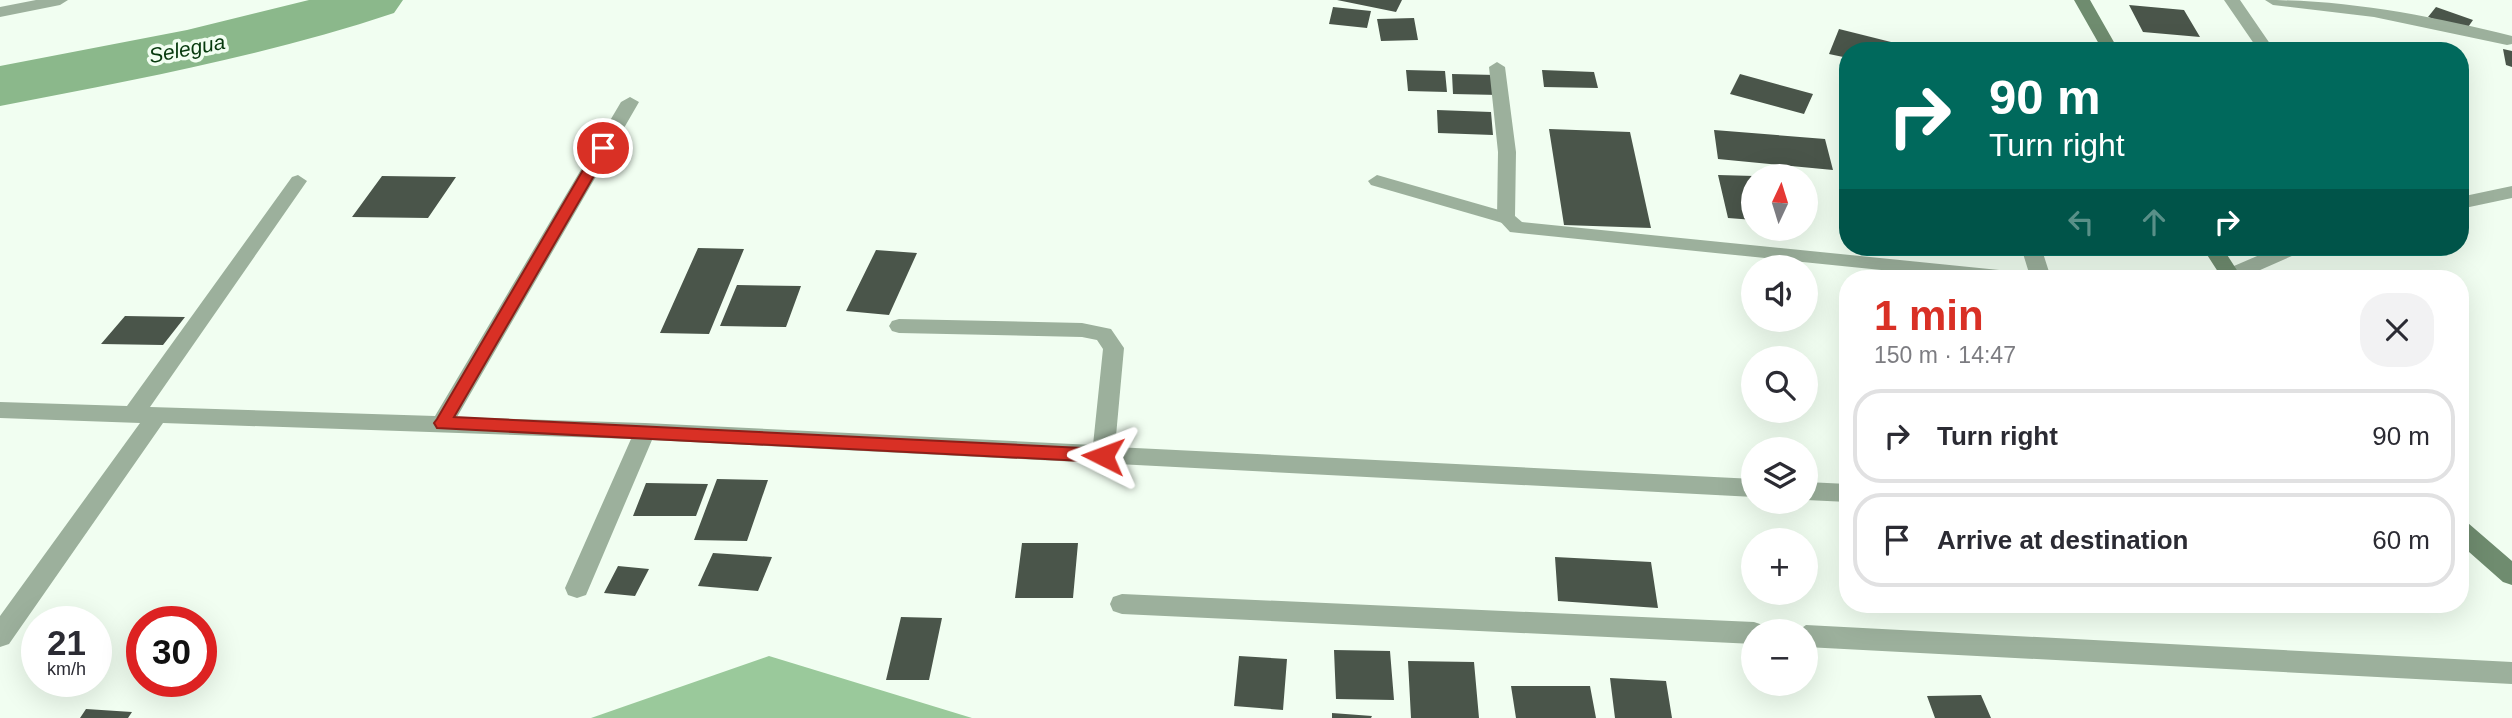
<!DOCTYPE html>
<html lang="en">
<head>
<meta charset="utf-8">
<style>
	:root { --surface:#fff; --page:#f2f2f3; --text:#2b2b33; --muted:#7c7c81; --line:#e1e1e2; --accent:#d93025 }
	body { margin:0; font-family:Arial,sans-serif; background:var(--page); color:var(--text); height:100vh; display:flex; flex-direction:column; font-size:26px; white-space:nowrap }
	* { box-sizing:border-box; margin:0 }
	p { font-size:23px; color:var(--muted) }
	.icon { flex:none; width:38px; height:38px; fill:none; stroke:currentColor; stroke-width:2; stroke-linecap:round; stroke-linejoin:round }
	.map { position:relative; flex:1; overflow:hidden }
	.panel { position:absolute; left:1839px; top:270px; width:630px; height:343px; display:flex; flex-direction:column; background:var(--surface); border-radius:28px; box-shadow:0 7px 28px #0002 }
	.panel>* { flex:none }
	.top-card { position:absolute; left:1839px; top:42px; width:630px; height:214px; border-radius:28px; box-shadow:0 7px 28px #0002; background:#00695c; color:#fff; overflow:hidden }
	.needle { width:46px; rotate:4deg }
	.controls { position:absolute; left:1741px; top:164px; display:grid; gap:14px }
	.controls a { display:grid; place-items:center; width:77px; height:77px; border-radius:50%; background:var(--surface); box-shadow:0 7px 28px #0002; font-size:35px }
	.speed { position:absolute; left:21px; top:606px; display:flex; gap:14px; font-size:35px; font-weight:700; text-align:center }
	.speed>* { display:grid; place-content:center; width:91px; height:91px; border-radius:50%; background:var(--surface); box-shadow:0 7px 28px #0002; line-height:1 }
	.speed small { font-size:18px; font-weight:400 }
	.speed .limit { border:10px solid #d22; background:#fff; color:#111 }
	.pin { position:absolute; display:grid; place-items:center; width:60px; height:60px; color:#fff; margin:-30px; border:4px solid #fff; border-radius:50%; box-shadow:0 2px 7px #0007 }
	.me { position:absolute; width:77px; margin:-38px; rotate:273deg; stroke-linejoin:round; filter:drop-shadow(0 0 5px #0008) }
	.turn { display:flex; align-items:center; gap:24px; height:147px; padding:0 35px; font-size:32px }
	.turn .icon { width:91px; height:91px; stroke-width:2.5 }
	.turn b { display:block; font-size:49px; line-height:60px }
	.lanes { display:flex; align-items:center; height:66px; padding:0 35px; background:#0003; justify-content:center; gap:35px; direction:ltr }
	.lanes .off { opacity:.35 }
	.round { display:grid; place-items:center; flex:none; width:74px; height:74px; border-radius:28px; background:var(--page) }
	.summary { display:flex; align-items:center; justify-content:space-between; height:119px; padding:0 35px }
	h1 { font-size:42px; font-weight:700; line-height:52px; color:var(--accent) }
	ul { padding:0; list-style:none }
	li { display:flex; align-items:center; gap:21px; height:94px; margin:0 14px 10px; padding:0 21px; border:4px solid var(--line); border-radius:28px }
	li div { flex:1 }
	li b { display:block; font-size:26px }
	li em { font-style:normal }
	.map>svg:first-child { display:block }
</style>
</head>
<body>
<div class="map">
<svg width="2512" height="718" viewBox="0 0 2512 718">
	<rect width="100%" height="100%" fill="#f1fef1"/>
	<!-- forest -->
	<path fill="#9ac99b" d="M769 656 972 718H591Z"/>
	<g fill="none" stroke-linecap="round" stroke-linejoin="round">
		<!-- river -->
		<path fill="#8bb88b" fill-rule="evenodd" d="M309 0H403L394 13C265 56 133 80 0 106V66L187 30Z"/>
	</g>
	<!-- building -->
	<path fill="#4a554a" d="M1337 0H1402L1396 12Z
		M2129 5 2184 10 2200 37 2143 32Z
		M1333 7 1371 11 1367 28 1329 24Z
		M2436 7 2473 20 2466 30 2428 17Z
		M1414 18 1418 40 1381 41 1377 19Z
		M1839 29 1919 49 1918 51H1848V58L1829 54Z
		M2503 49 2512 51V67L2506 65Z
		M1406 70 1445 71 1447 92 1408 91Z
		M1542 70 1594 72 1598 88 1544 87Z
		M1452 74 1496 75 1499 95 1453 94Z
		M1740 74 1813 94 1804 114 1730 94Z
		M1437 110 1491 112 1493 135 1438 133Z
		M1549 129 1630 132 1651 228 1564 225Z
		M1714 130 1825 139 1833 170 1718 159Z
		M1718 175 1754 176V220L1728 218Z
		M382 176 456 177 428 218 352 217Z
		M698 248 744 249 709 334 660 333Z
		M876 250 917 253 889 315 846 311Z
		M737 285 801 286 786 327 720 326Z
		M125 316 185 317 163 345 101 344Z
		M717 479 768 480 747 541 694 540Z
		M646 483 708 484 696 516H633Z
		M1022 543H1078L1073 598H1015Z
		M713 553 772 557 758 591 698 586Z
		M1555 557 1651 562 1658 608 1558 601Z
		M618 566 649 569 635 596 604 593Z
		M901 617 942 618 929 680H886Z
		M1334 650 1390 651 1394 700 1336 699Z
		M1239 656 1287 659 1283 710 1234 706Z
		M1408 661 1474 662 1479 718H1411Z
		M1610 678 1666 681 1672 718H1615Z
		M1511 686H1590L1596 718H1516Z
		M1981 695 1991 718H1935L1927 696Z
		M86 709 132 712 128 718H80Z
		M1332 713 1372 716 1371 718H1332Z"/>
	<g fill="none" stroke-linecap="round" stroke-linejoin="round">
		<!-- lane -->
		<path fill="#9cb09c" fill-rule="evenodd" d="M1377 175 1513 214 1515 218 1513 222 1506 224 1371 185 1368 181Z"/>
		<!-- street -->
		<path fill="#9cb09c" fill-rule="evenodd" d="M36 0H68L60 5 0 17V7Z
			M2224 0H2240L2275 51H2259Z
			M2265 0C2349 0 2431 16 2512 36V44L2507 45 2374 17 2273 5Z
			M1497 62 1505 67 1516 152 1515 216 1522 222 2029 273 2021 247H2041L2051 278H1960L1510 232 1497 218 1498 152 1489 67Z
			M630 97 639 102 457 417 645 423 1093 445 1103 349 1097 340 1082 337 899 333 892 331 889 326 892 321 899 319 1082 323 1111 329 1124 348 1115 447 1754 479V497L652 440 589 588 586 595 577 598 568 595 565 588 631 439 163 423 9 644 0 647V616L140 423 0 418V402L127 406 292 177 298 175 307 181 150 407 435 416 621 102Z
			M2512 186V198L2460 209V197Z
			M2278 247H2304L2301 252 2242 278H2184L2187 273 2227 269Z
			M1806 482 1848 484V502L1806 500Z
			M1122 594 1754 622 1763 625 1766 632H1754V644L1122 614 1113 611 1110 604 1113 597Z
			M1806 625 2512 662V684L1806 647V632H1796Z"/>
		<!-- secondary -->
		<path fill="#6f8c6f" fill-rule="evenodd" d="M2074 0H2090L2119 51H2103Z
			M2202 247H2222L2242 278H2222Z
			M2460 521 2468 523 2512 561V585L2503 582 2460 544Z"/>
	</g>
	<!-- route -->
	<path fill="#d93025" stroke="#8d1f18" stroke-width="2" d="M603 144 610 148 454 417 1103 449 1109 451 1112 456 1109 460 1103 462 437 428 434 423 437 419 596 148Z"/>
	<g text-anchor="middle" stroke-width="7" stroke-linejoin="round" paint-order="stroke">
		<!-- far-water labels -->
		<g font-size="21" font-style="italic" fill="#06390d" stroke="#f1fef1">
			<text transform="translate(187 49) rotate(-11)" y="7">Selegua</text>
		</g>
	</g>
</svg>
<div class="controls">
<a><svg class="needle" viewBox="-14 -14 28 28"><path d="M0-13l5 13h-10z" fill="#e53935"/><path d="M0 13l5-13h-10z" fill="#7c7c81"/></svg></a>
<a><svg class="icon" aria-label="sound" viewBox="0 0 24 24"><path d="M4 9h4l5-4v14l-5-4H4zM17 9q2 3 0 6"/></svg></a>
<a><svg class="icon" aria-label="search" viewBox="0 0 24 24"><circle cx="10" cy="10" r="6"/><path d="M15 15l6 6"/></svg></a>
<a><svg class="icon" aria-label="layers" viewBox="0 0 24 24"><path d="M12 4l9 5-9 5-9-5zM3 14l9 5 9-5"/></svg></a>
<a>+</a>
<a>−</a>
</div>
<div class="speed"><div>21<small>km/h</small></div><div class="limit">30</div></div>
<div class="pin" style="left:603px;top:148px;background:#d93025"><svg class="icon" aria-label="arrive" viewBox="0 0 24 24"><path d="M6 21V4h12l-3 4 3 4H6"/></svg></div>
<svg class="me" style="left:1103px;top:456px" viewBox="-20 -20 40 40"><path d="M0-17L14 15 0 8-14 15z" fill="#d93025" stroke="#fff" stroke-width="4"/></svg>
<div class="top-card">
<div class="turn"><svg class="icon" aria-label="right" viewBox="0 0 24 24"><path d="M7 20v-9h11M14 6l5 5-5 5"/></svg><div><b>90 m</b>Turn right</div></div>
<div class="lanes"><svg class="icon off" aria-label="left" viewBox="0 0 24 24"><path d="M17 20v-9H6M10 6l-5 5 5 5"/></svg><svg class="icon off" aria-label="ahead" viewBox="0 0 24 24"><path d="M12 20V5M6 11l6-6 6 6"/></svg><svg class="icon" aria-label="right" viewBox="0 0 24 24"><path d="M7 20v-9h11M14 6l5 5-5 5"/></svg></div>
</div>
<section class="panel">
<div class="summary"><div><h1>1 min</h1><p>150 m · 14:47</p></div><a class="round"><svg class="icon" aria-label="close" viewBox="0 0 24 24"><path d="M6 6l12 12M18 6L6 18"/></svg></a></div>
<ul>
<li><svg class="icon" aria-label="right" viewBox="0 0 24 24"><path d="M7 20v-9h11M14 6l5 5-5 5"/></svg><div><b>Turn right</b></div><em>90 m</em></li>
<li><svg class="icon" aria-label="arrive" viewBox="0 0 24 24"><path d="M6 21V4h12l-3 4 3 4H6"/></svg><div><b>Arrive at destination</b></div><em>60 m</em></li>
</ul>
</section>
</div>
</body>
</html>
